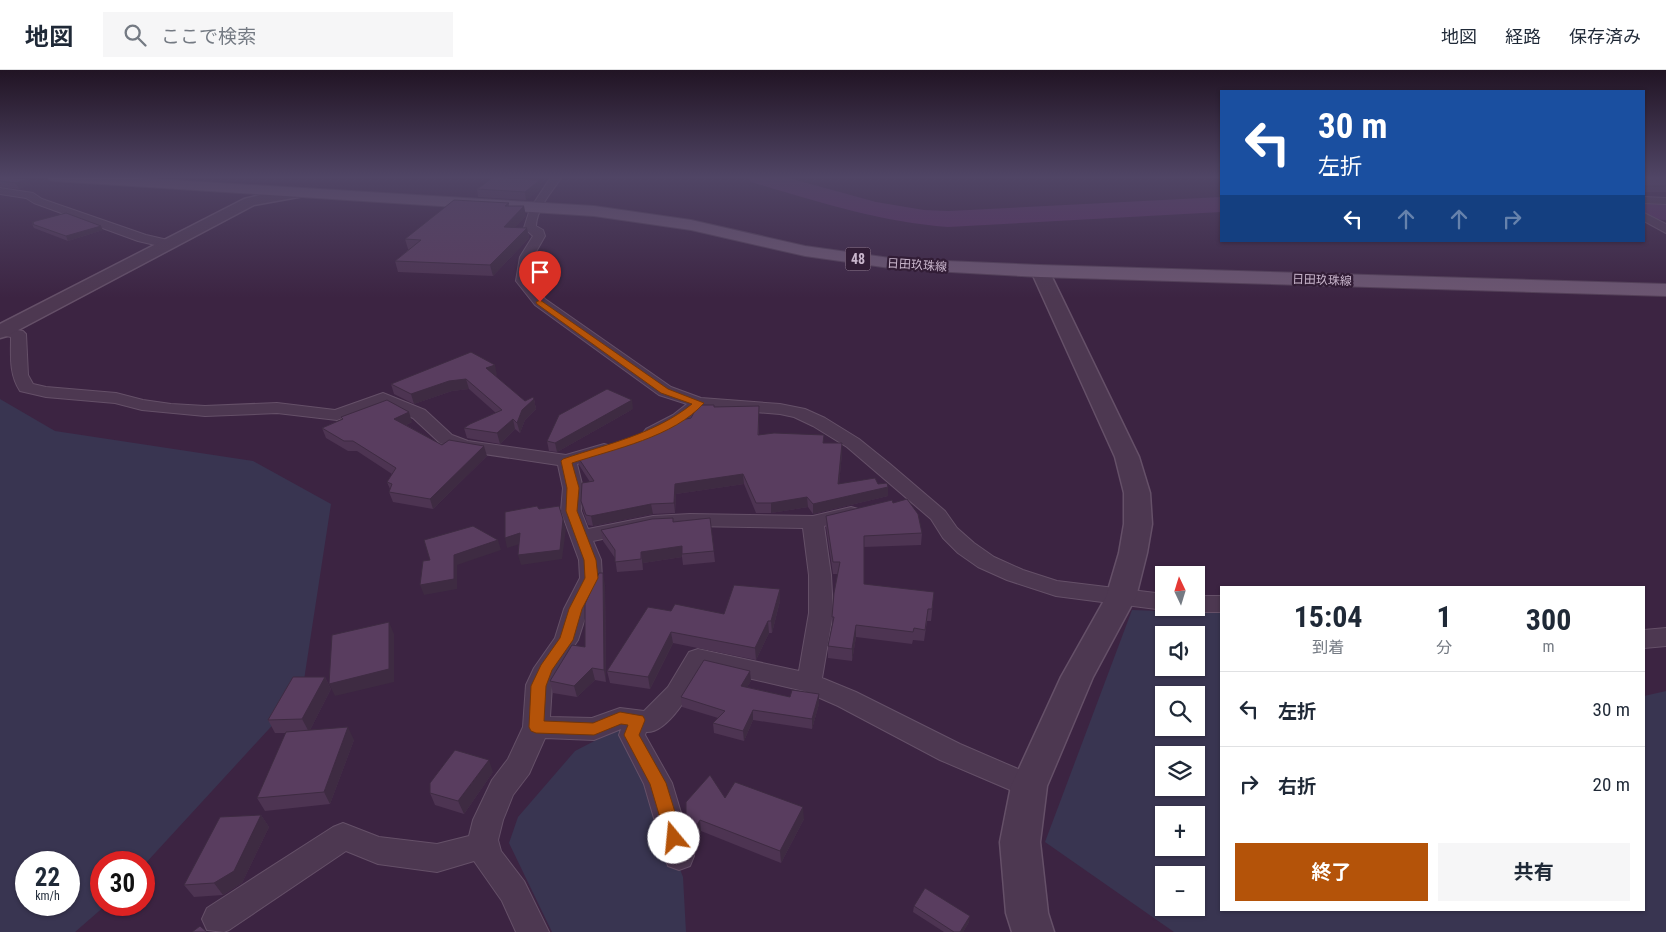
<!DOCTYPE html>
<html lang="ja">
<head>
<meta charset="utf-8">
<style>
	:root { --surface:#fff; --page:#f6f6f7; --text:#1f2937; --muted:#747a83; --line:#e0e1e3; --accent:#b45309 }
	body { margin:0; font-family:"Roboto Condensed","Noto Sans JP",sans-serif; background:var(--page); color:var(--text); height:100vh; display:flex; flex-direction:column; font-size:19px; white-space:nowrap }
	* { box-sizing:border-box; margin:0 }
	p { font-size:16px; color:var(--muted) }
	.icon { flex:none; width:28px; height:28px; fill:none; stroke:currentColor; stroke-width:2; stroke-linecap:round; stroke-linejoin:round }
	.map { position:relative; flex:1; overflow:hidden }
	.details { position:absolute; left:1220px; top:516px; width:425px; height:325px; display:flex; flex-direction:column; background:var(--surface); border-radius:0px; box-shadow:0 1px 4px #0004 }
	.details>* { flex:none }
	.guide { position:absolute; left:1220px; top:20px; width:425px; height:152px; border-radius:0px; box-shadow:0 1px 4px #0004; background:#1a4fa0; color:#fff; overflow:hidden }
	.needle { width:32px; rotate:356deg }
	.buttons { position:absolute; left:1155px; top:496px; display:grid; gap:10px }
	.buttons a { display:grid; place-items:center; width:50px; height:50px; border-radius:0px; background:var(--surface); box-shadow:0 1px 4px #0004; font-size:25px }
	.speed { position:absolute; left:15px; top:781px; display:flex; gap:10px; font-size:25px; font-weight:700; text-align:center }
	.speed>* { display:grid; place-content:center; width:65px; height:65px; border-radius:50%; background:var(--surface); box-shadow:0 1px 4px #0004; line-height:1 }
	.speed small { font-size:12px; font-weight:400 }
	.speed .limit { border:8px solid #d22; background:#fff; color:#111 }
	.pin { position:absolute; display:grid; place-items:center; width:42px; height:42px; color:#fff; margin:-51px -21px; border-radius:50% 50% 50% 0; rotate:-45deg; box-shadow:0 0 5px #0007 }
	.pin .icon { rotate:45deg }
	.me { position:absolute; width:55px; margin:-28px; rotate:343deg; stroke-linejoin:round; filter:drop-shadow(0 0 4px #0008) }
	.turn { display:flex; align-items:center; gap:18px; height:105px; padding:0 15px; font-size:22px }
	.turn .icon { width:65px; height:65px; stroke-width:2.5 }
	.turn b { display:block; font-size:35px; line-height:42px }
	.lanes { display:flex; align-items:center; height:48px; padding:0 15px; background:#0003; justify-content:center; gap:25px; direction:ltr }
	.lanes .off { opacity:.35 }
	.eta { display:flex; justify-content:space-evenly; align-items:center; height:85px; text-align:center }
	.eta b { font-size:30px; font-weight:700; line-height:35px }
	.action { display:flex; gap:10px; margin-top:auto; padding:10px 15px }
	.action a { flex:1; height:58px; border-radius:0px; background:var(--accent); color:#fff; font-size:20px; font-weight:700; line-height:58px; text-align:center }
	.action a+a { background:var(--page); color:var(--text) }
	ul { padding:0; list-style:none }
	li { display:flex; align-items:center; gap:15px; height:75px; padding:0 15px; border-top:1px solid var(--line) }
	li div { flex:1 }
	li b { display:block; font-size:19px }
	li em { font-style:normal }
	header { display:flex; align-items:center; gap:30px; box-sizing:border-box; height:70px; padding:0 25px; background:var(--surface); border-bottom:1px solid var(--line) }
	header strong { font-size:24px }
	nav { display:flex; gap:28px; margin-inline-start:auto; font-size:18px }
	.search { width:350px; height:45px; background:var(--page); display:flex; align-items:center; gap:12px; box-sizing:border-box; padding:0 18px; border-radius:0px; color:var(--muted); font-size:19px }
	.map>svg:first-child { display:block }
</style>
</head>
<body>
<header>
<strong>地図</strong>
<div class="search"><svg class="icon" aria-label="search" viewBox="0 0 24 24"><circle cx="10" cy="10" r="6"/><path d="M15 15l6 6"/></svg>ここで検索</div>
<nav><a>地図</a><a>経路</a><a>保存済み</a></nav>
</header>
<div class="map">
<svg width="1666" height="862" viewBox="0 0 1666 862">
	<rect width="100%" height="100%" fill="#3c2442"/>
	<!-- green -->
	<path fill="#393551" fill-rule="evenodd" d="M0 329 55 361 253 391 331 434 302 623 144 795V792H101V835H106L75 862H0ZM26 792H69V835H26Z
		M1132 540 1221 543V840H1644V626L1666 621V862H1174L1045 772ZM1164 565H1196V598H1164ZM1164 625H1196V658H1164ZM1164 685H1196V718H1164ZM1164 745H1196V778H1164ZM1164 805H1196V838H1164Z
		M620 660 648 718 683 807 686 862H552L509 773 518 747 575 681 604 666Z"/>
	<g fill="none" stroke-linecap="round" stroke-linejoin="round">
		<!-- river -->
		<path fill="#583060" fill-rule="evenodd" d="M747 107H785L876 132 924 140 948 141 1221 127V142L948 157C880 152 816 131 751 112Z
			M1644 133 1666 134V150L1644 149Z"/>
		<defs>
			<path id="minor" d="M551 107H562C552 121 537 138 536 156L543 160 545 166 533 187 530 211 545 229 671 317 701 328 780 334 805 339 825 348 859 369 890 394 945 441 957 458 974 473 994 487 1023 500 1057 511 1164 524V538H1172L1164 540 1056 526 1007 510 978 497 958 483 943 468 931 449 847 377 813 356 794 347 780 344 703 338C689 349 663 371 646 367L643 363 646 359 673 345 687 334 659 325 535 235 516 211 520 187 533 166 524 158 530 139Z
				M0 118 33 123 42 129 146 165 172 171 174 174 168 178 138 171 34 133 26 128 0 124Z
				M1644 127 1666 128V134L1644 133Z
				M1644 143 1666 154V163L1644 151Z
				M0 257 23 261 26 264 28 305 33 314 46 317 116 323 143 330 171 334 205 336 277 333 335 340 383 323 425 340 452 365 468 371 566 385 604 374 611 376 613 380 611 384 577 394 583 418 581 441 588 459 653 446 690 444 813 446 851 437 858 439 861 443 858 447 824 456 831 505 833 543 822 608 856 622 960 674 1039 708 1043 716 1039 724 1029 728 940 690 838 636 804 621 704 598C694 616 669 664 646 662L645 665 672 713 694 786 690 796 679 800 668 796 644 714 619 665 621 659 594 670 545 668 529 704 513 725 503 750 498 770 501 781 524 811 549 862H516L502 831 474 791 437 802 378 794 346 781 229 860 224 862 207 860 202 849 207 838 333 757 343 753 379 767 437 774 469 766 473 750 492 710 508 689 523 657 526 615 534 598 555 568 564 539 580 508 579 490 561 441 563 418 558 395 457 380 440 373 413 348 382 334 337 350 277 343 205 346 142 340 115 333 46 327 20 321C9 304 11 286 11 267L0 265ZM690 456 803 458 809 505V543L799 601 698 579 689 582 668 617 644 641 620 638 592 648 550 647 552 615 557 601 578 570 588 539 602 508 601 490 593 471 653 458Z
				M1196 526H1221V542H1196L1188 540 1187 538H1196Z
				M1666 558V576L1644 578V560Z"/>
			<path id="tertiary" d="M299 119 304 120 306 123 304 126 254 135 7 266 0 268V254L244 129 268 123Z
				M1040 196 1046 197 1049 201 1139 387 1150 423 1152 454 1147 483 1136 527 1093 607 1047 716 1040 772 1048 843 1054 862H1012L1006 843 1000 772 1011 716 1061 607 1106 527 1119 483 1124 454V423L1115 387 1031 201 1034 197Z"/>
			<path id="primary" d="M47 107H123L594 136 691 150 805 176 897 189 1040 195 1666 214V226L1040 207 897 199 805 186 691 160 594 146 54 111 49 110Z"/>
		</defs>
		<!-- minor casing -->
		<use href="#minor" stroke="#655068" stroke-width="2"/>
		<!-- tertiary casing -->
		<use href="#tertiary" stroke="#655068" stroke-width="3"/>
		<!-- primary casing -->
		<use href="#primary" stroke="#533f57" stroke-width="2"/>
		<!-- minor -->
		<use href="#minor" fill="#4d3851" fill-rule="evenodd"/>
		<!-- tertiary -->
		<use href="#tertiary" fill="#4d3851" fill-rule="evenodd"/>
		<!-- primary -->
		<use href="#primary" fill="#6c5671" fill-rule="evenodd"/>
	</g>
	<!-- wall -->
	<path fill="#4d3452" d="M0 107 28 109 30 115 19 119 0 117Z
		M1644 107H1666V122H1644Z
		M540 110 542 118 526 130 478 127 477 119Z
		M509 133V136L526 146 515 157 527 158 529 168 493 206 398 202 395 191 409 179H408L405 169Z
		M32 152 103 160 68 171 34 158 32 154 33 153Z
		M497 305 495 306 525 331 534 329 536 339 525 350 520 363 515 359 500 374 467 368 464 358 496 343 469 319 452 321 414 334 394 324 391 314Z
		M714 335V337L759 336V365L824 373 842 383 839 414H878L888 417V426L813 444 808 437 771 443H756L744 414 676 424 675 443 653 444 593 456 588 455 583 441 581 431 590 412 579 395 577 386 691 348Z
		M633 339 557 382 549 381 547 371Z
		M341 347 412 352 406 355 442 375 487 386 433 439 393 432 389 422 390 419 387 412 392 404 357 381H348L326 368 322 358 342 349Z
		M893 433 922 463 921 475 864 477V514L933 533 931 551H927L924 571 913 570 912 574 856 567 852 591 828 588V576L832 556V547L838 504H833L826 457V446Z
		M673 448V451L710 448 715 492 683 495 682 487 643 493V500L617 502 615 488 603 471 601 460Z
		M605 515 606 612 595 610 577 627 553 623 550 611 585 577Z
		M780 531 772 563H769L756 590 673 573 650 619 610 613 607 601 671 541 724 544Z
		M750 601 751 611 747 617 790 627 819 624V634L812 659 753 650 744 671 714 663 713 653 718 648 682 637 681 627Z
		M325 607 331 619 310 660 354 670 330 734 265 741 257 728 286 663H275L268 650Z
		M493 702 464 744 435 735 430 723Z
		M725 728 804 749 781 793 701 761 693 777 688 760 686 749Z
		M261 745 269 757 242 813 223 825 194 827 184 815Z
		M914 836 969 852 963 862H944L913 842Z"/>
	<!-- shaded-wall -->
	<path fill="#3e2b42" d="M28 109 30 115 19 119 16 113Z
		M540 110 542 118 526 130 525 122Z
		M524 136 526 146 506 167 504 157Z
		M101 156 103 160 68 171 66 166Z
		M527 158 529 168 493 206 490 195Z
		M495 295 497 305 489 308 486 298Z
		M466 309 469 319 452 321 414 334 411 324 449 311Z
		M534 329 536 339 525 350 520 363 517 353 522 340Z
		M632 330 633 339 557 382 555 373Z
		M409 342 412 352 398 359 394 349Z
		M513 349 515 359 500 374 497 363Z
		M842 373V383L838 424V414Z
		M484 376 487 386 433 439 430 429Z
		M743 404 744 414 676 424 675 443 674 433 675 414Z
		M888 417V426L813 444V434Z
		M807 427 808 437 771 443V433Z
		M651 434 653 444 593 456 591 446Z
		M563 449 566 459 562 489 521 495 518 485Z
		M520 463 523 473 507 478 505 468Z
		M498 470 501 480 457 495V519L424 525 420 515 454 485Z
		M682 476V487L643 493V500L641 482Z
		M603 503 605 515 606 612 604 600Z
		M780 519V531L772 563 771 551Z
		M768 551 769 563 756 590 755 578Z
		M389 552 394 564V612L335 626 329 614Z
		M856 555V567L852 591V579Z
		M671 562 673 573 650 619 648 607Z
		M592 598 595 610 577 627 574 616Z
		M750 601 751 611 741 626V616Z
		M325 607 331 619 309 662 302 649Z
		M819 624V634L812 659V649Z
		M753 640V650L744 671 743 661Z
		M348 657 354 670 330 734 324 722Z
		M489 690 493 702 464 744 458 731Z
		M803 737 804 749 781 793 780 781Z
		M261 745 269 757 242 813 223 825 214 813Z
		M700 750 701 761 693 777 691 765Z
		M970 846 969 852 963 862H960Z"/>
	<!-- building -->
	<path fill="#593d5f" stroke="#3e2b42" d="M0 107H3L28 109 16 113 0 111Z
		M494 107 540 110 525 122 477 119Z
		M1644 107H1666V116H1644Z
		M454 130 509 133 505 136H524L504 157 527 158 490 195 395 191 421 170 405 169Z
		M66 143 101 156 66 166 32 154 34 153 32 152Z
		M471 282 495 295 486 298 525 331 533 327 534 329 522 340 517 353 513 349 497 363 464 358 470 354 502 340 466 309 449 311 411 324 391 314Z
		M607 319 632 330 555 373 547 371 559 345Z
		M387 330 409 342 394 349 442 375 449 370 484 376 430 429 389 422 392 414 387 412 396 398 353 371H344L322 358 343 349 341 347Z
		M698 335H714V337L759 336 758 365 774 363 824 365 823 373H842L838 414 875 408 878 414 887 413 888 417 813 434 807 427 771 433H756L743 404 675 414 674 433 651 434 591 446 586 445 581 431 582 413 594 411 577 386 642 364 667 353 691 348Z
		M907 429 918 444 922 463 864 466V514L934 522 932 539H928L925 560 914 558 913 562 856 555 852 579 828 576 834 547H832L834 523 840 492H833L826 446 892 430 893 433Z
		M537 436 539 439 559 436 563 449 560 480 518 485 520 463 505 468V442Z
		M673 448V452L710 448 714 481 682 484V476L641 482V489L615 492V480L601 460 652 449Z
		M473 456 498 470 454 485V509L420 515 423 491 430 490 424 470Z
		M599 503H603L604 600 592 598 574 616 550 611 572 575 585 577V534Z
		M734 515 780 519 771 551H768L755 578 671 562 648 607 607 601 648 537 671 541 675 534 724 544Z
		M389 552V599L329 614 332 565Z
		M704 590 750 601 741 616 790 627 792 620 819 624 812 649 753 640 743 661 713 653 725 641 681 627Z
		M293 607H325L302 649 268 650Z
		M348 657 324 722 257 728 286 662Z
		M455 680 489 690 458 731 430 723V713Z
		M710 705 725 728 735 712 803 737 780 781 700 750 691 765 686 749V732Z
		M261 745 234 801 214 813 184 815 220 747Z
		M925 818 970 846 960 862H954L914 836Z
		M200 856 207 862H192Z"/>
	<!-- sky -->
	<linearGradient id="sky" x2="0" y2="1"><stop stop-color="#211424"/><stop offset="0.47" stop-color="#504565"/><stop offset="1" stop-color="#504565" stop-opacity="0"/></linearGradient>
	<rect width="1666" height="228" fill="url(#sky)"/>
	<!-- route -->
	<path fill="#b45309" stroke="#753606" d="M540 230 668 319 704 333C674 367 614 379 572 393L579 418 577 441 596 490 598 508 582 539 573 570 552 600 546 616 544 651 593 653 620 642 643 646 645 650 639 665 666 713 683 768 680 773 674 775 668 773 666 768 650 714 624 665 628 655 621 654 594 665 536 663 531 661 529 657 531 616 541 595 560 568 569 539 585 508 584 490 566 441 567 418 561 391 563 389C607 374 655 364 692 334L661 323 537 234 536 232Z"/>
	<g text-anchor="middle" stroke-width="4.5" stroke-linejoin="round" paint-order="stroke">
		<!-- far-street labels -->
		<g font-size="12" fill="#c8b5cb" stroke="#321d36">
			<text transform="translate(917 195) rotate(4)" y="4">日田玖珠線</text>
			<text transform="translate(1322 210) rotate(2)" y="4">日田玖珠線</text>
		</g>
		<!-- shield labels -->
		<rect fill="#321d36" stroke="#9b879e" stroke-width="1" x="845.5" y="177.5" width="25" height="23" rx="4"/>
		<g font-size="14" font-weight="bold" fill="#c8b5cb">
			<text x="858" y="194">48</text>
		</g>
	</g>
</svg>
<div class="buttons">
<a><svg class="needle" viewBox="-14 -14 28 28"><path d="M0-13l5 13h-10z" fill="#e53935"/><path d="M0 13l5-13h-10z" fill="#747a83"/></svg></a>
<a><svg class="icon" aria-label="sound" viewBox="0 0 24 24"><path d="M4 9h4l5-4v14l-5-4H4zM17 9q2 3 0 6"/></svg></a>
<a><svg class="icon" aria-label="search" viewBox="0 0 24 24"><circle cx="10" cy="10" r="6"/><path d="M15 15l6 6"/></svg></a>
<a><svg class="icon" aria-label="layers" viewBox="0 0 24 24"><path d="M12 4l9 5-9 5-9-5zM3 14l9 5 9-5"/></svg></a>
<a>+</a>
<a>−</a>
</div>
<div class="speed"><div>22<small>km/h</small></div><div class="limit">30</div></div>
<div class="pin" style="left:540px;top:232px;background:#d93025"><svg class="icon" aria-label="arrive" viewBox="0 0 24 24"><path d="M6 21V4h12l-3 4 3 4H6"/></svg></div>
<svg class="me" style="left:674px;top:768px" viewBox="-20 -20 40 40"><circle r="19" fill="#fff"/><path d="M0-13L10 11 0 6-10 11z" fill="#b45309"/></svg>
<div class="guide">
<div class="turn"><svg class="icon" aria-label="left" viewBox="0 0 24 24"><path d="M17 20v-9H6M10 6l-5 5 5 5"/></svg><div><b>30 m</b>左折</div></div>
<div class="lanes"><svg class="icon" aria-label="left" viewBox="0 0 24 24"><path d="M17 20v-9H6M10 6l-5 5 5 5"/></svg><svg class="icon off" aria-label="ahead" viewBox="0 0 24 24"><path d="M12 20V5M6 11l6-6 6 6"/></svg><svg class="icon off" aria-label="ahead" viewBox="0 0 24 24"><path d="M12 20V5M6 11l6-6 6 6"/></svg><svg class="icon off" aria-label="right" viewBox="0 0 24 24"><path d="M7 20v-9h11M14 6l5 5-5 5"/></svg></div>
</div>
<section class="details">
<div class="eta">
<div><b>15:04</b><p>到着</p></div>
<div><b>1</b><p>分</p></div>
<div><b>300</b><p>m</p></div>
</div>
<ul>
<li><svg class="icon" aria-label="left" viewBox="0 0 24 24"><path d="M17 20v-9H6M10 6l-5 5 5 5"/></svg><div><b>左折</b></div><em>30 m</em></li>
<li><svg class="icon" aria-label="right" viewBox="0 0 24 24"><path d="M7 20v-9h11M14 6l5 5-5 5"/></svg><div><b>右折</b></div><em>20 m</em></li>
</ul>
<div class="action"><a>終了</a><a>共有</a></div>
</section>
</div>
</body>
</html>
